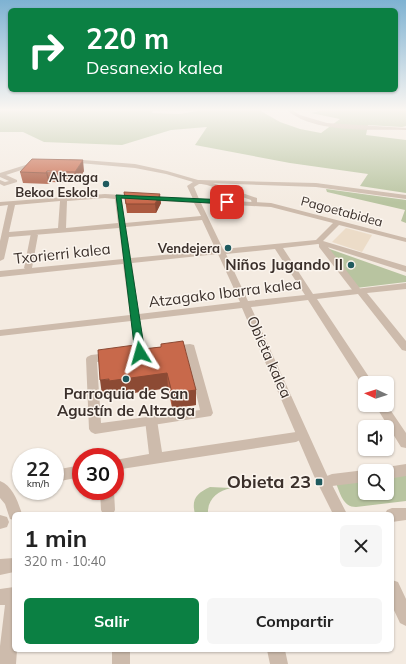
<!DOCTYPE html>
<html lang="es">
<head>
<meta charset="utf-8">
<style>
	:root { --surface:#fff; --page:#f6f6f6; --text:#222; --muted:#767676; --accent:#0b8043 }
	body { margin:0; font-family:Mulish,sans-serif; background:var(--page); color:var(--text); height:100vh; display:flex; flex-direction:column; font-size:15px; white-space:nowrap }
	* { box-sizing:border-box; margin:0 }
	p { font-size:13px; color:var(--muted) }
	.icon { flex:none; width:22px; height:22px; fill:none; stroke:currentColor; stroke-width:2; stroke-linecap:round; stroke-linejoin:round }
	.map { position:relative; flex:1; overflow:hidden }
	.sheet { position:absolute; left:12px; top:512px; width:382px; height:140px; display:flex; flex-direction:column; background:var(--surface); border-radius:6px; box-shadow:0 1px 3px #0004 }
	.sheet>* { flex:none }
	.hud { position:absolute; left:8px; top:8px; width:390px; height:84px; border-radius:6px; box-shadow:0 1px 3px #0004; background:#0b8043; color:#fff; overflow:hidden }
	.needle { width:26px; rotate:274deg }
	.controls { position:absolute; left:358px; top:376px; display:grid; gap:8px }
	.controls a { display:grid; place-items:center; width:36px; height:36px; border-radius:6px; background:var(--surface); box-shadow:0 1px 3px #0004; font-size:20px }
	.speed { position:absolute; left:12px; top:448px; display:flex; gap:8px; font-size:20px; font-weight:700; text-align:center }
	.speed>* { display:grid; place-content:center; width:52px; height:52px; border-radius:50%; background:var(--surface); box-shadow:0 1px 3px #0004; line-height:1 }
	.speed small { font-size:10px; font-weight:400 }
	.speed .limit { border:6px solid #d22; background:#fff; color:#111 }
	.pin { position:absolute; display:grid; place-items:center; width:34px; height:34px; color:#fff; margin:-17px; border-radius:8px; box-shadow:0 2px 6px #0006 }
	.me { position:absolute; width:44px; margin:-22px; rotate:352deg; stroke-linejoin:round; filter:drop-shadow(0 0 3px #0008) }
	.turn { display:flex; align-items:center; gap:14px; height:84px; padding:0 12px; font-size:18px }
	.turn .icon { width:52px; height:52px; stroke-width:2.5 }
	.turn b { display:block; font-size:28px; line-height:34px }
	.round { display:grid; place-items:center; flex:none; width:42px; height:42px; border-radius:6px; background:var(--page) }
	.head { display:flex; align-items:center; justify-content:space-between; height:68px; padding:0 12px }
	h1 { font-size:24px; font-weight:700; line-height:30px }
	.primary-button { display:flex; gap:8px; margin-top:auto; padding:8px 12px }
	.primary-button a { flex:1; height:46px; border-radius:6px; background:var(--accent); color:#fff; font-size:16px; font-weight:700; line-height:46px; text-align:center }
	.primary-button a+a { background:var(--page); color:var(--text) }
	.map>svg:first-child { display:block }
</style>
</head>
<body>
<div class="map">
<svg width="406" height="664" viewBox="0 0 406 664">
	<rect width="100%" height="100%" fill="#f4ebe1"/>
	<!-- green -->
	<path fill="#b8c4a0" d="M0 110H153L152 113 179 114 204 110H259L280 122 300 129 321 133 340 119 311 113 325 110H406V126L402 127 368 125 366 135 406 140V193L360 186 368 174 290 163 195 145 207 127 171 130 122 145 44 142 23 132H0Z
		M326 189 406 200V223L401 221 405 210 327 192Z
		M324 247 406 276V282L356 288Z
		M406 475V501L356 507C343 507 340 493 336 483L365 480V493H387V477Z
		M210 487 231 488C218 491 207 499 208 514H195C191 499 197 493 210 487Z"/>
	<!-- plaza -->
	<path fill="#ecdcc8" d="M346 228 372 235 362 252 332 242Z"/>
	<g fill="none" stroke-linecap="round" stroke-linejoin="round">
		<!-- pedestrian -->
		<path fill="#cdbbac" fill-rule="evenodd" d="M198 180 210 182 257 198V203L252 204 251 200 207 185 196 183V181Z
			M31 233H34L38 235 32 268 28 271 24 268Z
			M319 243H325L359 287 360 289 359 291H353L319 247Z
			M151 415 155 417 157 420 162 452 296 432 300 434 302 437 300 440 296 442 115 470V460L149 454 145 420 147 417Z
			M406 464V476L387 479V471H381L387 467Z
			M81 465V477L55 482V470Z
			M365 470 367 471H365V482L332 486 327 484 325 480 327 476 332 474Z
			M100 491H114L115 510 113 514H103L101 510Z
			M0 515 7 517 9 522 7 527 0 529Z"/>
		<!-- minor -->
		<path fill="#cdbbac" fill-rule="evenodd" d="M287 110H292L300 115 327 123 406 128V130C372 129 314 134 287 110Z
			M70 159 135 164 167 171 198 180 316 183 406 195V199L316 187 207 183 199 184 194 187 199 199 271 203 406 238V242L339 225 323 241 406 266V272L318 244 283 248 313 294 406 283V289L367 293 406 341V351L402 350 358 294 317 299 373 383H365V386H363L308 300 251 307 327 475 347 514H333L314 476 242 308 140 320 145 349 190 344 194 345 213 413 211 416 95 434 91 432 89 429 86 359 87 357 91 355 134 350 131 321 0 336V330L130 315 123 264 0 277V271L123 259 119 228 9 237 4 259 0 261V241L8 205 0 206V202L105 194 193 199 187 186 193 182 166 174 135 168 68 162 67 161ZM105 198 115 199 118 223 66 228 67 201ZM122 199 194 203 201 216 125 223ZM60 201 58 228 9 232 15 205ZM201 203 271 207 333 223 316 240 223 249ZM202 220 216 250 131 258 126 227ZM275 249 305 295 248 301 226 254ZM218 254 240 302 139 314 132 263ZM186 351 200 410 101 423 97 362Z
			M38 161 40 162V164L6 175 17 180V182L4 186 0 184V180L5 182 9 181 0 177V173Z
			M375 405H387L406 433V448L401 447Z
			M0 481C13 486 18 502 22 514H14V520L10 519 5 504 0 498Z
			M392 508H406V520L392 522V514H385L387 510Z
			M14 558V572L0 575V559Z
			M392 580 398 582 406 599V626L400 623 392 606Z
			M14 587V650H17L16 664H0V646L5 605H0V589Z
			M112 650H130V664H112Z
			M267 650H285L288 664H270Z"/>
	</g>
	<!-- wall -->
	<path fill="#ac5a40" d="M84 171 76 183 50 182 49 184 23 183 20 172Z
		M124 192 161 203 156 213H127Z
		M161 344 196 390V405L172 408 168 388 111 396V394L102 395 143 349 161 347Z"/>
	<!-- shaded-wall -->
	<path fill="#8c4a34" d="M83 160 84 171 76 183 75 172Z
		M47 171 50 182 49 184 46 173Z
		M160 194 161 203 156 213 155 204Z
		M167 373 168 388 111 396V394L102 395 100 380Z
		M196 390V405L172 408V393Z"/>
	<!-- building -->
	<path fill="#c8694b" stroke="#8c4a34" d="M32 159 83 160 75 172 47 171 46 173 20 172Z
		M124 192 160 194 155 204H126Z
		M183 341 196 390 172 393 167 373 109 381V379L100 380 98 350 142 344 143 349 161 347V344Z"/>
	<!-- sky -->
	<linearGradient id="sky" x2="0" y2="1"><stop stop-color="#7eb2d2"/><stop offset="0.54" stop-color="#faf6f2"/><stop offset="1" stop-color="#faf6f2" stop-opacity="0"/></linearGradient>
	<rect width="406" height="203" fill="url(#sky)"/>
	<!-- route -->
	<path fill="#0b8043" stroke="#07532c" d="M116 195 227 200 230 202 227 204 121 198 145 353 140 356 135 353Z"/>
	<!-- markers -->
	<g fill="#1f5a5e" stroke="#fbf5ee" stroke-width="1.5">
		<circle cx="106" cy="184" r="4"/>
		<circle cx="228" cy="248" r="4"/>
		<circle cx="351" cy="265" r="4"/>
		<circle cx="126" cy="379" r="4"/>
		<rect x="315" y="478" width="8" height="8" rx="2"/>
	</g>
	<g text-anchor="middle" stroke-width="3" stroke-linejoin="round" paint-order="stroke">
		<!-- far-poi labels -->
		<g font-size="13" font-weight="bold" fill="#3b302b" stroke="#fbf5ee" text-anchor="end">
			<text x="98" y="182">Altzaga<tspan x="98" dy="15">Bekoa Eskola</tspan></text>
			<text x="220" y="253">Vendejera</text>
		</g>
		<!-- far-street labels -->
		<g font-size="13" fill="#3b302b" stroke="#fbf5ee">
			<text transform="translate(342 211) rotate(15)" y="5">Pagoetabidea</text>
		</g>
		<!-- street labels -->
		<g font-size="15" fill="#3b302b" stroke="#fbf5ee">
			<text transform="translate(62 254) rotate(-6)" y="5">Txorierri kalea</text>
			<text transform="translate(225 293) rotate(-7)" y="5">Atzagako Ibarra kalea</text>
			<text transform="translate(269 357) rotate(66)" y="5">Obieta kalea</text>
		</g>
		<!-- poi labels -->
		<g font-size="15" font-weight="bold" fill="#3b302b" stroke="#fbf5ee" text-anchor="end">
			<text x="343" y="270">Niños Jugando II</text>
			<text x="126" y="399" text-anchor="middle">Parroquia de San<tspan x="126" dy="17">Agustín de Altzaga</tspan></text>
		</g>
		<!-- near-poi labels -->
		<g font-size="18" font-weight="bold" fill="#3b302b" stroke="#fbf5ee" text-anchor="end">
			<text x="311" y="488">Obieta 23</text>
		</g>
	</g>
</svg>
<div class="controls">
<a><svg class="needle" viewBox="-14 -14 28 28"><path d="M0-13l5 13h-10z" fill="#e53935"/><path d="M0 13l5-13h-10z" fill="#767676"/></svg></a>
<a><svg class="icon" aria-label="sound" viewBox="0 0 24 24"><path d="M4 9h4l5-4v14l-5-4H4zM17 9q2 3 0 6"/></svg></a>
<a><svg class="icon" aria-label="search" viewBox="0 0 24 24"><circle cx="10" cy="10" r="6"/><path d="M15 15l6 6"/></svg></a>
</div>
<div class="speed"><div>22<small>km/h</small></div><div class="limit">30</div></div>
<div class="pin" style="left:227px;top:202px;background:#d93025"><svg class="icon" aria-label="arrive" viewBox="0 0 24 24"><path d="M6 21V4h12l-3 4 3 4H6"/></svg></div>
<svg class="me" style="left:140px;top:353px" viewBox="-20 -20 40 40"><path d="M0-17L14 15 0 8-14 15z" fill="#0b8043" stroke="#fff" stroke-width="4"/></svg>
<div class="hud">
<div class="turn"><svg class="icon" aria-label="right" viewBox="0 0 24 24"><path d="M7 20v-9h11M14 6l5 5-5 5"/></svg><div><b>220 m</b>Desanexio kalea</div></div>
</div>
<section class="sheet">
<div class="head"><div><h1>1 min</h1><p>320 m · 10:40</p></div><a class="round"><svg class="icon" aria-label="close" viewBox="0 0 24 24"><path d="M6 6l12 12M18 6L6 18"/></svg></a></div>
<div class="primary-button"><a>Salir</a><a>Compartir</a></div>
</section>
</div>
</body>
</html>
